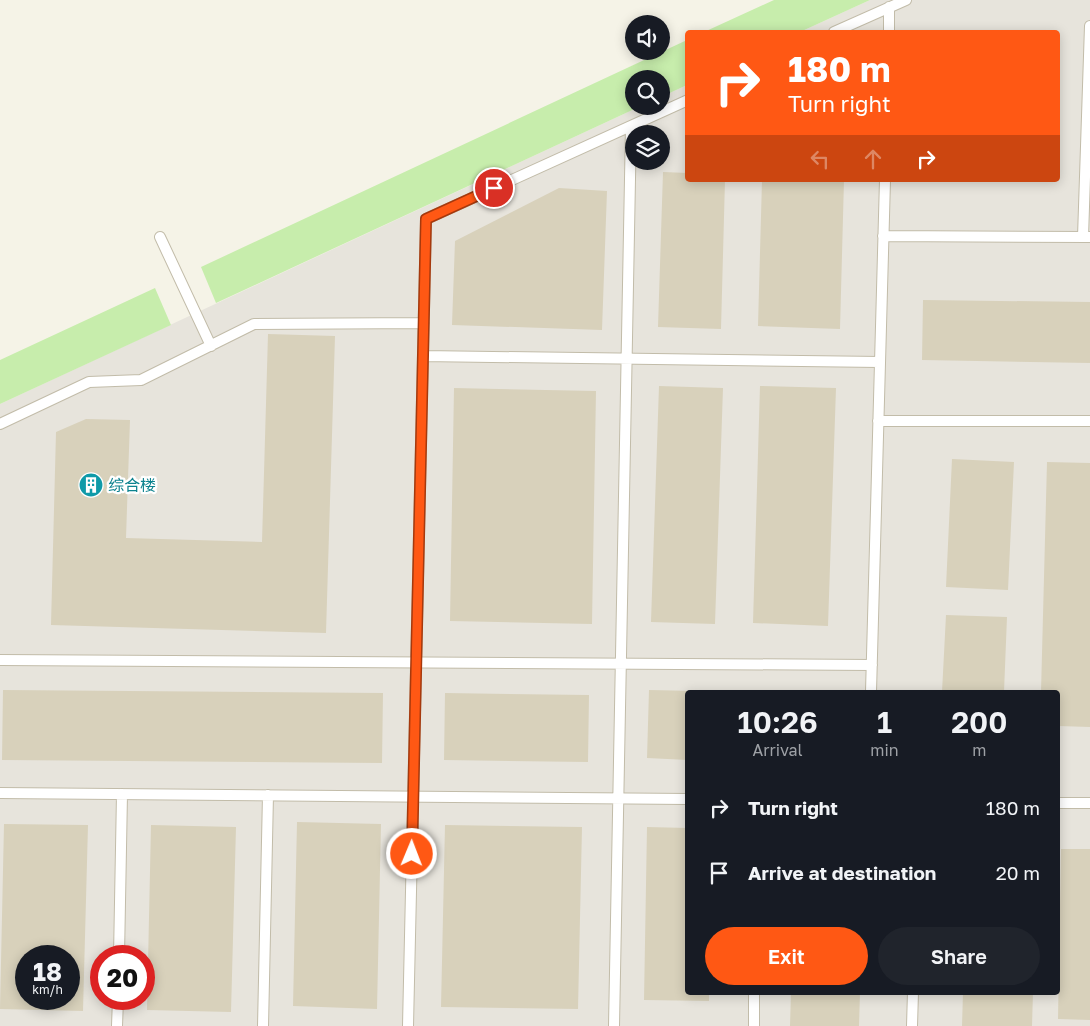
<!DOCTYPE html>
<html lang="en">
<head>
<meta charset="utf-8">
<style>
	:root { --surface:#171b24; --page:#20242c; --text:#f1f3f6; --muted:#9ea1a6; --accent:#ff5814 }
	body { margin:0; font-family:"Golos Text","Noto Sans SC",sans-serif; background:var(--page); color:var(--text); height:100vh; display:flex; flex-direction:column; font-size:19px; white-space:nowrap }
	* { box-sizing:border-box; margin:0 }
	p { font-size:16px; color:var(--muted) }
	.icon { flex:none; width:28px; height:28px; fill:none; stroke:currentColor; stroke-width:2; stroke-linecap:round; stroke-linejoin:round }
	.map { position:relative; flex:1; overflow:hidden }
	.panel { position:absolute; left:685px; top:690px; width:375px; height:305px; display:flex; flex-direction:column; background:var(--surface); border-radius:5px; box-shadow:0 2px 12px #0003 }
	.panel>* { flex:none }
	.banner { position:absolute; left:685px; top:30px; width:375px; height:152px; border-radius:5px; box-shadow:0 2px 12px #0003; background:#ff5814; color:#fff; overflow:hidden }
	.tools { position:absolute; left:625px; top:15px; display:grid; gap:10px }
	.tools a { display:grid; place-items:center; width:45px; height:45px; border-radius:50%; background:var(--surface); box-shadow:0 2px 12px #0003; font-size:25px }
	.speed { position:absolute; left:15px; top:945px; display:flex; gap:10px; font-size:25px; font-weight:700; text-align:center }
	.speed>* { display:grid; place-content:center; width:65px; height:65px; border-radius:50%; background:var(--surface); box-shadow:0 2px 12px #0003; line-height:1 }
	.speed small { font-size:12px; font-weight:400 }
	.speed .limit { border:8px solid #d22; background:#fff; color:#111 }
	.pin { position:absolute; display:grid; place-items:center; width:42px; height:42px; color:#fff; margin:-21px; border:2px solid #fff; border-radius:50%; box-shadow:0 1px 5px #0007 }
	.me { position:absolute; width:55px; margin:-28px; rotate:1deg; stroke-linejoin:round; filter:drop-shadow(0 0 4px #0008) }
	.turn { display:flex; align-items:center; gap:18px; height:105px; padding:0 20px; font-size:22px }
	.turn .icon { width:65px; height:65px; stroke-width:2.5 }
	.turn b { display:block; font-size:35px; line-height:42px }
	.lanes { display:flex; align-items:center; height:48px; padding:0 20px; background:#0003; justify-content:center; gap:25px; direction:ltr }
	.lanes .off { opacity:.35 }
	.eta { display:flex; justify-content:space-evenly; align-items:center; height:85px; text-align:center }
	.eta b { font-size:30px; font-weight:600; line-height:35px }
	.button { display:flex; gap:10px; margin-top:auto; padding:10px 20px }
	.button a { flex:1; height:58px; border-radius:30px; background:var(--accent); color:#fff; font-size:20px; font-weight:600; line-height:58px; text-align:center }
	.button a+a { background:var(--page); color:var(--text) }
	ul { padding:0; list-style:none }
	li { display:flex; align-items:center; gap:15px; height:65px; padding:0 20px }
	li div { flex:1 }
	li b { display:block; font-size:19px }
	li em { font-style:normal }
	.map>svg:first-child { display:block }
</style>
</head>
<body>
<div class="map">
<svg width="1090" height="1026" viewBox="0 0 1090 1026">
	<rect width="100%" height="100%" fill="#f5f3e7"/>
	<!-- industrial -->
	<path fill="#e7e4dc" fill-rule="evenodd" d="M870 0H1090V1026H0V404L641 106H661V97L687 85 688 180H1058V32H800ZM634 134H661V161H634ZM688 692H1058V992H688ZM26 956H69V999H26ZM101 956H144V999H101Z"/>
	<!-- green -->
	<path fill="#c7edac" d="M774 0H870L800 32H704Z
		M687 40V85L661 97V79H634V106H641L216 303 201 267Z
		M155 288 171 325 0 404V360Z"/>
	<!-- building -->
	<path fill="#d8d1bb" fill-rule="evenodd" d="M663 172 688 173V180H725L721 329 658 327Z
		M762 180H844L840 329 758 326Z
		M559 188 607 191 602 330 452 325 455 241Z
		M923 300 1090 302V363L922 360Z
		M268 334 335 336 326 633 51 625 56 432 86 419 130 420 126 538 262 542Z
		M659 386 723 388 715 624 651 622Z
		M760 386 836 388 828 626 753 623Z
		M454 388 596 391 592 624 450 621Z
		M952 459 1014 462 1008 590 946 587Z
		M1047 462 1090 463V727L1058 726V692H1041Z
		M946 615 1007 617 1004 692H942Z
		M3 690 383 693 382 763 2 760Z
		M649 690 696 691V692H688V760L647 758Z
		M445 693 589 695 588 762 444 760Z
		M297 822 381 824 377 1009 293 1006Z
		M4 824 88 825 83 1011 0 1009ZM26 956H69V999H26Z
		M151 825 236 827 231 1012 147 1010Z
		M445 825 582 827 578 1009 441 1007Z
		M647 827 688 828V992H709V1001L644 1000Z
		M1061 849H1090V1020L1058 1019Z
		M791 992H860L859 1026H790Z
		M963 992H1033L1032 1026H962Z"/>
	<g fill="none" stroke-linecap="round" stroke-linejoin="round">
		<defs>
			<path id="lane" d="M834 32 906 0
				M889 32V7
				M883 236 1089 237
				M160 237 211 346
				M1083 237 1090 26
				M423 356 880 362
				M878 421H1090
				M0 424 89 382 141 380 254 324 424 323
				M0 660 872 665
				M871 692 885 180
				M0 793 688 799
				M1058 803H1090
				M119 956 122 794
				M117 1026 118 999
				M263 1026 268 795
				M408 1026 426 219 688 100
				M614 1026 631 126
				M754 1026V992
				M912 1026 913 992"/>
		</defs>
		<!-- lane casing -->
		<use href="#lane" stroke="#c2bca9" stroke-width="12"/>
		<!-- lane -->
		<use href="#lane" stroke="#fff" stroke-width="10"/>
	</g>
	<g fill="none" stroke-linecap="round" stroke-linejoin="round">
		<defs>
			<path id="route" d="M412 854 426 219 494 188"/>
		</defs>
		<!-- route casing -->
		<use href="#route" stroke="#a6390d" stroke-width="12"/>
		<!-- route -->
		<use href="#route" stroke="#ff5814" stroke-width="9"/>
	</g>
	<!-- icons -->
	<defs>
		<symbol id="building-disc" viewBox="-11 -11 22 22"><circle r="9.5" fill="#0f9aa8" stroke="#fff"/><path d="M-4-6H4V6H1V3H-1V6H-4ZM-2.5-4.3h1.7v1.8h-1.7ZM.8-4.3h1.7v1.8H.8ZM-2.5-1h1.7V.8h-1.7ZM.8-1h1.7V.8H.8Z" fill="#fff"/></symbol>
	</defs>
	<g fill-rule="evenodd">
		<use href="#building-disc" x="77" y="471" width="28" height="28"/>
	</g>
	<g text-anchor="middle" stroke-width="4.5" stroke-linejoin="round" paint-order="stroke">
		<!-- culture labels -->
		<g font-size="16" fill="#0d838f" stroke="#fff" text-anchor="start">
			<text x="108" y="491">综合楼</text>
		</g>
	</g>
</svg>
<div class="tools">
<a><svg class="icon" aria-label="sound" viewBox="0 0 24 24"><path d="M4 9h4l5-4v14l-5-4H4zM17 9q2 3 0 6"/></svg></a>
<a><svg class="icon" aria-label="search" viewBox="0 0 24 24"><circle cx="10" cy="10" r="6"/><path d="M15 15l6 6"/></svg></a>
<a><svg class="icon" aria-label="layers" viewBox="0 0 24 24"><path d="M12 4l9 5-9 5-9-5zM3 14l9 5 9-5"/></svg></a>
</div>
<div class="speed"><div>18<small>km/h</small></div><div class="limit">20</div></div>
<div class="pin" style="left:494px;top:188px;background:#d93025"><svg class="icon" aria-label="arrive" viewBox="0 0 24 24"><path d="M6 21V4h12l-3 4 3 4H6"/></svg></div>
<svg class="me" style="left:412px;top:854px" viewBox="-20 -20 40 40"><circle r="17" fill="#ff5814" stroke="#fff" stroke-width="3"/><path d="M0-11L8 9 0 5-8 9z" fill="#fff"/></svg>
<div class="banner">
<div class="turn"><svg class="icon" aria-label="right" viewBox="0 0 24 24"><path d="M7 20v-9h11M14 6l5 5-5 5"/></svg><div><b>180 m</b>Turn right</div></div>
<div class="lanes"><svg class="icon off" aria-label="left" viewBox="0 0 24 24"><path d="M17 20v-9H6M10 6l-5 5 5 5"/></svg><svg class="icon off" aria-label="ahead" viewBox="0 0 24 24"><path d="M12 20V5M6 11l6-6 6 6"/></svg><svg class="icon" aria-label="right" viewBox="0 0 24 24"><path d="M7 20v-9h11M14 6l5 5-5 5"/></svg></div>
</div>
<section class="panel">
<div class="eta">
<div><b>10:26</b><p>Arrival</p></div>
<div><b>1</b><p>min</p></div>
<div><b>200</b><p>m</p></div>
</div>
<ul>
<li><svg class="icon" aria-label="right" viewBox="0 0 24 24"><path d="M7 20v-9h11M14 6l5 5-5 5"/></svg><div><b>Turn right</b></div><em>180 m</em></li>
<li><svg class="icon" aria-label="arrive" viewBox="0 0 24 24"><path d="M6 21V4h12l-3 4 3 4H6"/></svg><div><b>Arrive at destination</b></div><em>20 m</em></li>
</ul>
<div class="button"><a>Exit</a><a>Share</a></div>
</section>
</div>
</body>
</html>
